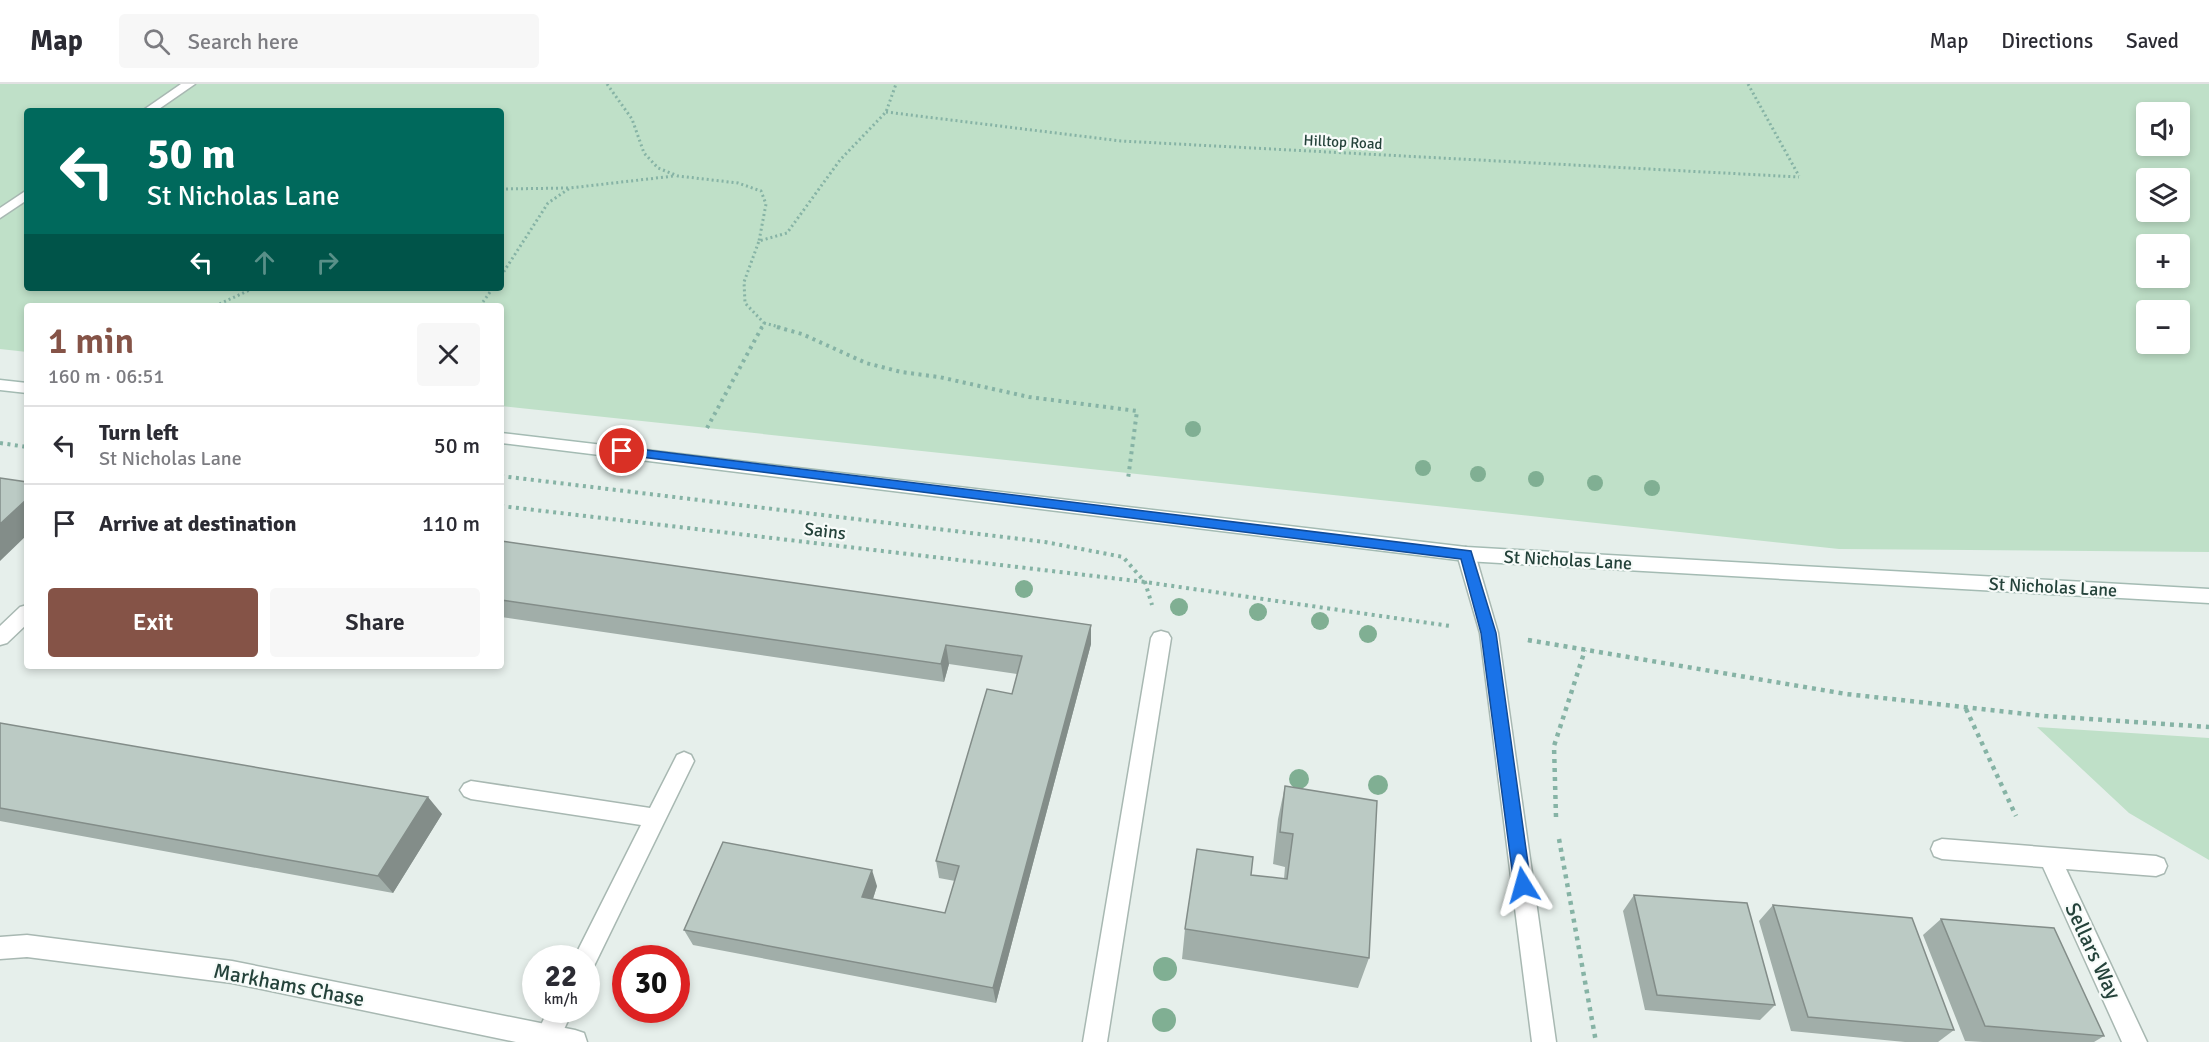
<!DOCTYPE html>
<html lang="en">
<head>
<meta charset="utf-8">
<style>
	:root { --surface:#fff; --page:#f7f7f7; --text:#2b2b33; --muted:#7c7c81; --line:#e1e1e2; --accent:#855347 }
	body { margin:0; font-family:Signika,sans-serif; background:var(--page); color:var(--text); height:100vh; display:flex; flex-direction:column; font-size:22px; white-space:nowrap }
	* { box-sizing:border-box; margin:0 }
	p { font-size:20px; color:var(--muted) }
	.icon { flex:none; width:33px; height:33px; fill:none; stroke:currentColor; stroke-width:2; stroke-linecap:round; stroke-linejoin:round }
	.map { position:relative; flex:1; overflow:hidden }
	.side { position:absolute; left:24px; top:219px; width:480px; height:366px; display:flex; flex-direction:column; background:var(--surface); border-radius:6px; box-shadow:0 3px 9px #0003 }
	.side>* { flex:none }
	.banner { position:absolute; left:24px; top:24px; width:480px; height:183px; border-radius:6px; box-shadow:0 3px 9px #0003; background:#00695c; color:#fff; overflow:hidden }
	.fabs { position:absolute; left:2136px; top:18px; display:grid; gap:12px }
	.fabs a { display:grid; place-items:center; width:54px; height:54px; border-radius:6px; background:var(--surface); box-shadow:0 3px 9px #0003; font-size:30px }
	.speed { position:absolute; left:522px; top:861px; display:flex; gap:12px; font-size:30px; font-weight:700; text-align:center }
	.speed>* { display:grid; place-content:center; width:78px; height:78px; border-radius:50%; background:var(--surface); box-shadow:0 3px 9px #0003; line-height:1 }
	.speed small { font-size:15px; font-weight:400 }
	.speed .limit { border:9px solid #d22; background:#fff; color:#111 }
	.pin { position:absolute; display:grid; place-items:center; width:51px; height:51px; color:#fff; margin:-26px; border:3px solid #fff; border-radius:50%; box-shadow:0 2px 6px #0007 }
	.me { position:absolute; width:66px; margin:-33px; rotate:352deg; stroke-linejoin:round; filter:drop-shadow(0 0 4px #0008) }
	.turn { display:flex; align-items:center; gap:21px; height:126px; padding:0 24px; font-size:27px }
	.turn .icon { width:78px; height:78px; stroke-width:2.5 }
	.turn b { display:block; font-size:42px; line-height:51px }
	.lanes { display:flex; align-items:center; height:57px; padding:0 24px; background:#0003; justify-content:center; gap:30px; direction:ltr }
	.lanes .off { opacity:.35 }
	.round { display:grid; place-items:center; flex:none; width:63px; height:63px; border-radius:6px; background:var(--page) }
	.summary { display:flex; align-items:center; justify-content:space-between; height:102px; padding:0 24px }
	h1 { font-size:36px; font-weight:600; line-height:45px; color:var(--accent) }
	.button { display:flex; gap:12px; margin-top:auto; padding:12px 24px }
	.button a { flex:1; height:69px; border-radius:6px; background:var(--accent); color:#fff; font-size:24px; font-weight:600; line-height:69px; text-align:center }
	.button a+a { background:var(--page); color:var(--text) }
	ul { padding:0; list-style:none }
	li { display:flex; align-items:center; gap:18px; height:78px; padding:0 24px; border-top:2px solid var(--line) }
	li div { flex:1 }
	li b { display:block; font-size:22px }
	li em { font-style:normal }
	header { display:flex; align-items:center; gap:36px; box-sizing:border-box; height:84px; padding:0 30px; background:var(--surface); border-bottom:2px solid var(--line) }
	header strong { font-size:28px }
	nav { display:flex; gap:33px; margin-inline-start:auto; font-size:21px }
	.search { width:420px; height:54px; background:var(--page); display:flex; align-items:center; gap:15px; box-sizing:border-box; padding:0 21px; border-radius:6px; color:var(--muted); font-size:22px }
	.map>svg:first-child { display:block }
</style>
</head>
<body>
<header>
<strong>Map</strong>
<div class="search"><svg class="icon" aria-label="search" viewBox="0 0 24 24"><circle cx="10" cy="10" r="6"/><path d="M15 15l6 6"/></svg>Search here</div>
<nav><a>Map</a><a>Directions</a><a>Saved</a></nav>
</header>
<div class="map">
<svg width="2209" height="958" viewBox="0 0 2209 958">
	<rect width="100%" height="100%" fill="#e6efeb"/>
	<!-- green -->
	<path fill="#bfe0c8" fill-rule="evenodd" d="M0 0H2209V468L1839 465 501 322V222H27V268L0 265ZM27 27H501V204H27ZM2146 28H2180V62H2146ZM2146 94H2180V128H2146ZM2146 160H2180V194H2146ZM2146 226H2180V260H2146Z
		M2037 643 2209 654V776L2129 729Z"/>
	<g fill="none" stroke-linecap="round" stroke-linejoin="round">
		<defs>
			<path id="service" d="M684 668 691 671 694 677 594 882 586 885V874H574L641 741 471 715 464 712 460 706 464 700 471 697 650 724 677 671Z
				M548 926H573L558 958H536L535 954Z"/>
			<path id="minor" d="M1466 463 1472 465 1475 470 1498 549 1556 958H1532L1480 549 1457 470 1460 465Z
				M27 521V540L7 559 0 561V542L20 523Z
				M1161 547 1168 549 1171 554 1107 958H1083L1151 554 1154 549Z
				M1942 755 2156 772 2164 775 2167 782 2164 789 2156 792 2066 785 2147 958H2122L2043 783 1942 775 1934 772 1931 765 1934 758Z
				M27 851 232 877 575 946 584 949 587 958H516L232 899 27 873 0 875V853Z"/>
			<path id="tertiary" d="M181 0H195L156 27H142Z
				M27 106V116L0 134V124Z"/>
			<path id="secondary" d="M0 296 27 299V309L0 306Z
				M501 349 1466 463 2209 505V519L1466 477 501 359Z"/>
		</defs>
		<!-- service casing -->
		<use href="#service" stroke="#a8b8b2" stroke-width="3"/>
		<!-- minor casing -->
		<use href="#minor" stroke="#a8b8b2" stroke-width="3"/>
		<!-- tertiary casing -->
		<use href="#tertiary" stroke="#a8b8b2" stroke-width="3"/>
		<!-- secondary casing -->
		<use href="#secondary" stroke="#a4bbb3" stroke-width="3"/>
		<!-- path-far2 -->
		<path stroke="#86b3a5" stroke-width="3" stroke-dasharray="2 3" stroke-linecap="butt" d="M607 0 632 35 644 69 658 84 678 92 738 99 761 107 766 120 759 157
			M1748 0 1799 92
			M886 28 1121 57 1799 93
			M501 105 569 104
			M501 192 548 119 570 104 674 92
			M215 222 254 204
			M480 222 493 204
			M764 239 783 244
			M761 244 764 239 745 219 744 198 759 157 787 149 840 76 886 28 896 0"/>
		<!-- path-far1 -->
		<path stroke="#86b3a5" stroke-width="4" stroke-dasharray="3 4.5" stroke-linecap="butt" d="M777 243 802 250 866 279 901 288 939 293 1029 313 1137 327 1128 395
			M707 344 762 243
			M0 359 27 363
			M501 392 1045 458 1123 473 1145 498 1152 521
			M501 422 1145 498 1450 542
			M1528 556 1535 557"/>
		<!-- path -->
		<path stroke="#86b3a5" stroke-width="4.5" stroke-dasharray="4 5" stroke-linecap="butt" d="M1528 556 1846 610 2045 632 2209 643
			M1966 625 2016 732
			M1556 733 1554 662 1585 566
			M1559 755 1596 958"/>
		<!-- service -->
		<use href="#service" fill="#fff" fill-rule="evenodd"/>
		<!-- minor -->
		<use href="#minor" fill="#fff" fill-rule="evenodd"/>
		<!-- tertiary -->
		<use href="#tertiary" fill="#fff" fill-rule="evenodd"/>
		<!-- secondary -->
		<use href="#secondary" fill="#fff" fill-rule="evenodd"/>
	</g>
	<!-- trees -->
	<g fill="#80af93">
		<circle cx="1193" cy="345" r="8"/>
		<circle cx="1423" cy="384" r="8"/>
		<circle cx="1478" cy="390" r="8"/>
		<circle cx="1536" cy="395" r="8"/>
		<circle cx="1595" cy="399" r="8"/>
		<circle cx="1652" cy="404" r="8"/>
		<circle cx="1024" cy="505" r="9"/>
		<circle cx="1179" cy="523" r="9"/>
		<circle cx="1258" cy="528" r="9"/>
		<circle cx="1320" cy="537" r="9"/>
		<circle cx="1368" cy="550" r="9"/>
		<circle cx="1299" cy="695" r="10"/>
		<circle cx="1378" cy="701" r="10"/>
		<circle cx="1165" cy="885" r="12"/>
		<circle cx="1164" cy="936" r="12"/>
	</g>
	<!-- wall -->
	<path fill="#a1aea9" d="M501 457 1091 541V560L996 919 693 861 684 846 877 802 873 815 945 829 955 797 939 794 936 777 1012 610 1017 590 949 580 944 598 501 533Z
		M0 639 442 730 393 809 0 737Z
		M1285 702 1369 874 1358 904 1182 875 1185 845 1251 791 1284 795 1285 783 1273 780 1278 735Z
		M1634 811 1775 921 1760 936 1645 926 1623 827Z
		M1773 821 1954 946 1938 958H1905L1791 947 1759 837Z
		M1941 835 2104 952 2094 958H1983L1965 957 1923 851Z"/>
	<!-- shaded-wall -->
	<path fill="#838d89" d="M27 415V451L0 477V440Z
		M1091 541V560L996 919 993 904Z
		M946 561 949 580 944 598 941 580Z
		M428 713 442 730 393 809 378 792Z
		M872 786 877 802 868 830 862 813Z"/>
	<!-- building -->
	<path fill="#bbcac4" stroke="#838d89" stroke-width="1.5" d="M0 394 27 398V415L0 440Z
		M501 457 1091 541 993 904 684 846 723 758 872 786 862 813 945 829 959 782 936 777 987 605 1012 610 1022 572 946 561 941 580 501 516Z
		M0 639 428 713 378 792 0 724Z
		M1285 702 1377 717 1369 874 1185 845 1197 765 1253 773 1251 791 1287 795 1293 750 1280 748Z
		M1634 811 1747 819 1775 921 1657 911Z
		M1773 821 1912 834 1954 946 1808 933Z
		M1941 835 2054 844 2104 952 1985 942Z"/>
	<!-- route -->
	<path fill="#1a73e8" stroke="#114b97" stroke-width="1.5" d="M622 363 1471 467 1496 549 1531 801 1529 807 1523 809 1517 807 1514 801 1481 549 1461 475 617 370 615 367Z"/>
	<g text-anchor="middle" stroke-width="4.5" stroke-linejoin="round" paint-order="stroke">
		<!-- far-street labels -->
		<g font-size="15" fill="#24423a" stroke="#f7fbf9">
			<text transform="translate(1343 58) rotate(3)" y="5">Hilltop Road</text>
		</g>
		<!-- street labels -->
		<g font-size="18" fill="#24423a" stroke="#f7fbf9">
			<text transform="translate(825 447) rotate(7)" y="6">Sains</text>
			<text transform="translate(1568 476) rotate(3)" y="6">St Nicholas Lane</text>
			<text transform="translate(2053 503) rotate(3)" y="6">St Nicholas Lane</text>
		</g>
		<!-- near-street labels -->
		<g font-size="21" fill="#24423a" stroke="#f7fbf9">
			<text transform="translate(2093 867) rotate(65)" y="7">Sellars Way</text>
			<text transform="translate(289 901) rotate(11)" y="7">Markhams Chase</text>
		</g>
	</g>
</svg>
<div class="fabs">
<a><svg class="icon" aria-label="sound" viewBox="0 0 24 24"><path d="M4 9h4l5-4v14l-5-4H4zM17 9q2 3 0 6"/></svg></a>
<a><svg class="icon" aria-label="layers" viewBox="0 0 24 24"><path d="M12 4l9 5-9 5-9-5zM3 14l9 5 9-5"/></svg></a>
<a>+</a>
<a>−</a>
</div>
<div class="speed"><div>22<small>km/h</small></div><div class="limit">30</div></div>
<div class="pin" style="left:622px;top:367px;background:#d93025"><svg class="icon" aria-label="arrive" viewBox="0 0 24 24"><path d="M6 21V4h12l-3 4 3 4H6"/></svg></div>
<svg class="me" style="left:1523px;top:801px" viewBox="-20 -20 40 40"><path d="M0-17L14 15 0 8-14 15z" fill="#1a73e8" stroke="#fff" stroke-width="4"/></svg>
<div class="banner">
<div class="turn"><svg class="icon" aria-label="left" viewBox="0 0 24 24"><path d="M17 20v-9H6M10 6l-5 5 5 5"/></svg><div><b>50 m</b>St Nicholas Lane</div></div>
<div class="lanes"><svg class="icon" aria-label="left" viewBox="0 0 24 24"><path d="M17 20v-9H6M10 6l-5 5 5 5"/></svg><svg class="icon off" aria-label="ahead" viewBox="0 0 24 24"><path d="M12 20V5M6 11l6-6 6 6"/></svg><svg class="icon off" aria-label="right" viewBox="0 0 24 24"><path d="M7 20v-9h11M14 6l5 5-5 5"/></svg></div>
</div>
<section class="side">
<div class="summary"><div><h1>1 min</h1><p>160 m · 06:51</p></div><a class="round"><svg class="icon" aria-label="close" viewBox="0 0 24 24"><path d="M6 6l12 12M18 6L6 18"/></svg></a></div>
<ul>
<li><svg class="icon" aria-label="left" viewBox="0 0 24 24"><path d="M17 20v-9H6M10 6l-5 5 5 5"/></svg><div><b>Turn left</b><p>St Nicholas Lane</p></div><em>50 m</em></li>
<li><svg class="icon" aria-label="arrive" viewBox="0 0 24 24"><path d="M6 21V4h12l-3 4 3 4H6"/></svg><div><b>Arrive at destination</b></div><em>110 m</em></li>
</ul>
<div class="button"><a>Exit</a><a>Share</a></div>
</section>
</div>
</body>
</html>
